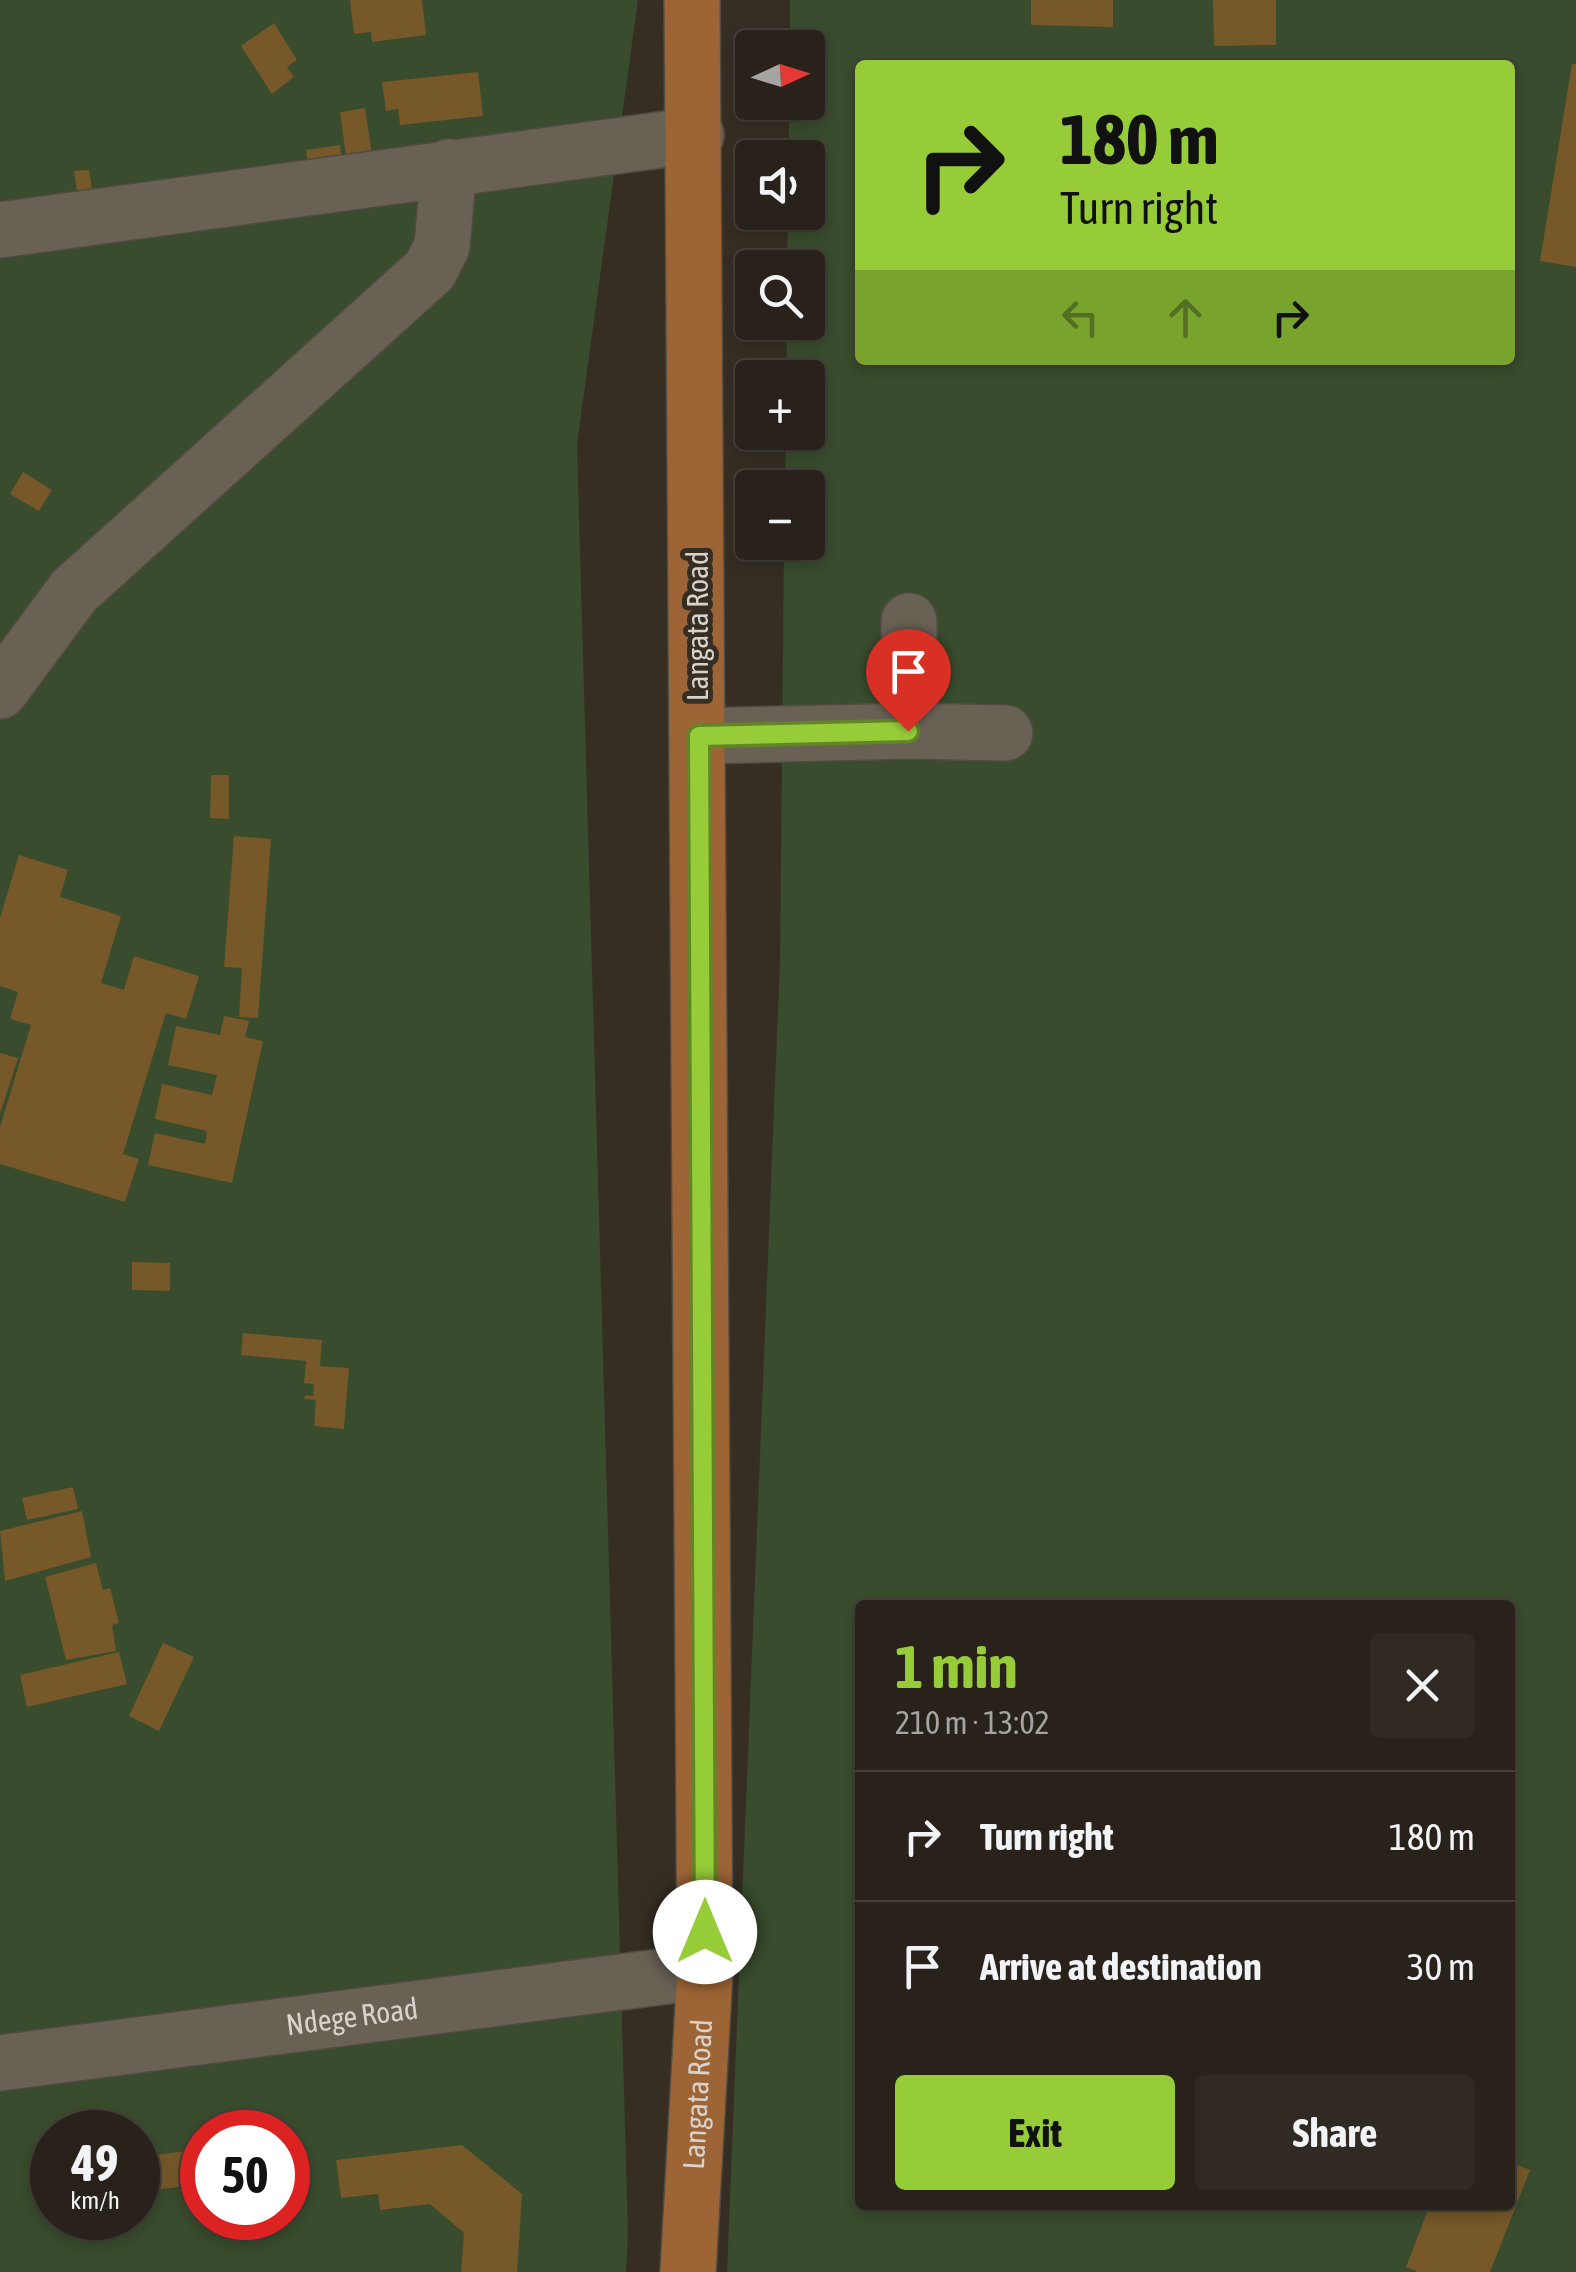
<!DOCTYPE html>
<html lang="en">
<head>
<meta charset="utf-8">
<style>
	:root { --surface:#28221a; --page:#302a23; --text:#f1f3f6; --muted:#a5a4a2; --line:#443f39; --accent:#97cc39 }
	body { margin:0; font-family:"Asap Condensed",sans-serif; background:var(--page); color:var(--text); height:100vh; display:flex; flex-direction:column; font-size:38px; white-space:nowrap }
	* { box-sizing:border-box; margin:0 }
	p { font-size:32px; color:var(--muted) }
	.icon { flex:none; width:55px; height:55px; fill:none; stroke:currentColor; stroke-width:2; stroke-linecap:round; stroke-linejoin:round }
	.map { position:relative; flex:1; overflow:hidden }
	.details { position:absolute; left:855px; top:1600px; width:660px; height:610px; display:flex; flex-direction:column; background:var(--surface); border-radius:10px; box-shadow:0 5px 15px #0003,0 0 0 2px var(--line) }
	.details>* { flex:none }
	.top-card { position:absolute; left:855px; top:60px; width:660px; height:305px; border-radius:10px; box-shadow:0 5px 15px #0003,0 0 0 2px var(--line); background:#97cc39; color:#111; overflow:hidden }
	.needle { width:65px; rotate:86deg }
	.controls { position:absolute; left:735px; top:30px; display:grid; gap:20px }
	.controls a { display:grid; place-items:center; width:90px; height:90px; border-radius:10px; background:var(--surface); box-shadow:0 5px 15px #0003,0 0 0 2px var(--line); font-size:50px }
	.speed { position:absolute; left:30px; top:2110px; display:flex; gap:20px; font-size:50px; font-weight:700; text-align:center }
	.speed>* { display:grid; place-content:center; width:130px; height:130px; border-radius:50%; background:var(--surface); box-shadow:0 5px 15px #0003,0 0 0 2px var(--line); line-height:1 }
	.speed small { font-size:25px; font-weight:400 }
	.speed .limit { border:15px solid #d22; background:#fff; color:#111 }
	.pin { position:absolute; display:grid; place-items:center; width:85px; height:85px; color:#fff; margin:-102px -42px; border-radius:50% 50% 50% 0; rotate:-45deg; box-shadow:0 0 10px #0007 }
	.pin .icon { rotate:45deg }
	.me { position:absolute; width:110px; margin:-55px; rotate:0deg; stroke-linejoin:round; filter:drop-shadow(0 0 8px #0008) }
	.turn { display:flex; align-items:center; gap:35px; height:210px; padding:0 40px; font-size:45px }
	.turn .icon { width:130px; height:130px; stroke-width:2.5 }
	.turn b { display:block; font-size:70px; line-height:85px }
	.lanes { display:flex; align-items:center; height:95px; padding:0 40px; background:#0003; justify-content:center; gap:50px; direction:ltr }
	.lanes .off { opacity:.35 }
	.round { display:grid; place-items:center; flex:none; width:105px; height:105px; border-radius:10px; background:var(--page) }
	.summary { display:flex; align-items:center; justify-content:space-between; height:170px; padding:0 40px }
	h1 { font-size:60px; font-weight:700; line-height:75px; color:var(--accent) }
	.cta { display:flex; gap:20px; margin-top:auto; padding:20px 40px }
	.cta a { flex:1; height:115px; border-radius:10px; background:var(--accent); color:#111; font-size:40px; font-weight:700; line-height:115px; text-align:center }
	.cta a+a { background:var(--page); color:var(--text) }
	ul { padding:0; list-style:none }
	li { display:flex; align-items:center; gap:30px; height:130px; padding:0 40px; border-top:2px solid var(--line) }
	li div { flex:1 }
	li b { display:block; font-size:38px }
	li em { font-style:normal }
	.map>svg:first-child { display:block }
</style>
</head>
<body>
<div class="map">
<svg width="1576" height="2272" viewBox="0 0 1576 2272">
	<rect width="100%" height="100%" fill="#362e23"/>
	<!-- green -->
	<path fill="#394c2d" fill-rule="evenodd" d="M0 0H638L577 444 628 2233 626 2272H0ZM52 2132H138V2218H52ZM202 2132H288V2218H202Z
		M790 0H1576V2272H727L780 960 784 543 808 542V488L785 487 786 433 808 432V378L786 377 787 323 808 322V268L787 267 788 213 808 212V158L789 157V103L808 102V48L790 47ZM860 65H1510V360H860ZM860 1605H1510V2205H860Z"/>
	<!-- building -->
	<path fill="#765829" d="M350 0H422L426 35 372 42 371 32 354 34Z
		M1031 0H1113V27L1031 25Z
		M1213 0H1276V45L1214 46Z
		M274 23 297 60 287 67 294 77 272 94 241 46Z
		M1572 64H1576V267L1540 261Z
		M478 72 483 116 400 125 398 109 386 111 382 82Z
		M365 108 374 168 346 156 340 112Z
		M340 145 342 162 308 167 306 150Z
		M89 170 92 190 77 192 74 171Z
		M23 472 52 490 39 511 10 494Z
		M211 775H229V819L210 818Z
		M234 836 271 839 258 1018 239 1017 242 968 224 967Z
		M19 855 68 870 60 897 121 916 101 983 124 990 134 956 199 976 186 1019 166 1013 123 1154 139 1159 125 1202 0 1164V1127L31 1025 10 1019 18 992 0 986V918Z
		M224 1016 249 1021 245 1037 263 1041 232 1183 148 1165 155 1133 205 1144 207 1131 155 1119 162 1084 212 1095 217 1075 168 1065 176 1026 220 1035Z
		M0 1053 18 1058 1 1111H0Z
		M132 1262 170 1263V1291L132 1290Z
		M243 1333 322 1340 320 1366 349 1368 344 1429 314 1426 316 1400 304 1399 305 1395 313 1396 314 1384 304 1383 306 1361 241 1355Z
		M73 1487 78 1509 27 1520 22 1498Z
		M82 1511 91 1557 5 1581 0 1531Z
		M96 1563 103 1590 110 1588 119 1623 112 1625 116 1651 66 1660 45 1577Z
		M163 1643 194 1657 159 1731 129 1716Z
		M119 1652 127 1684 27 1707 20 1675Z
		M462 2145 522 2194 517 2272H461L464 2233 430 2204 380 2210 378 2194 341 2198 336 2160Z
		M202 2149V2184L138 2192V2157Z
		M1510 2162 1530 2170 1490 2272H1418L1406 2267 1430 2205H1510Z"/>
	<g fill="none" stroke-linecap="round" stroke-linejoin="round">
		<defs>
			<g id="minor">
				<path d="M0 230 696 135"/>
				<path d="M909 621V731L1005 733"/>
				<path d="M0 691 74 591 430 270 442 246 449 167"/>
				<path d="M699 736 909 731"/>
				<path id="s1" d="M0 2063 705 1971"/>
			</g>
			<g id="major">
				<path id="s2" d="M688 2272 705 1971 692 0"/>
			</g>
		</defs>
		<!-- minor casing -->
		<use href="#minor" stroke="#514b41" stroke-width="58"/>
		<!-- major casing -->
		<use href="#major" stroke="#514b41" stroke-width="58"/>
		<!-- minor -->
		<use href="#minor" stroke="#6a6155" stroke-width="55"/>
		<!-- major -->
		<use href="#major" stroke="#9d6536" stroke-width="55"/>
	</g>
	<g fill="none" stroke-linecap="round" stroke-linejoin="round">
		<defs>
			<path id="route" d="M705 1932 699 736 908 731"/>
		</defs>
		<!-- route casing -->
		<use href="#route" stroke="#628525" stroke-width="25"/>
		<!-- route -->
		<use href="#route" stroke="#97cc39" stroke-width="18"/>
	</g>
	<g text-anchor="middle" stroke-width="10" stroke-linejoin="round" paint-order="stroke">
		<!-- street labels -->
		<g font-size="30" fill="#d7d2cb" stroke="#362e23">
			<text transform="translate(698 626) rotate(-90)" y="10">Langata Road</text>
			<text dy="10" stroke="none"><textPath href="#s1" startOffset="355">Ndege Road</textPath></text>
			<text dy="10" stroke="none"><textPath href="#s2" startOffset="178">Langata Road</textPath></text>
		</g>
	</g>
</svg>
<div class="controls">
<a><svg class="needle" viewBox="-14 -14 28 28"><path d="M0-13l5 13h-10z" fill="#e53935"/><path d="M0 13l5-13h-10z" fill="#a5a4a2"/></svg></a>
<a><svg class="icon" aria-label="sound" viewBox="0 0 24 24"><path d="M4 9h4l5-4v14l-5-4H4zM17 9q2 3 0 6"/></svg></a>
<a><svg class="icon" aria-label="search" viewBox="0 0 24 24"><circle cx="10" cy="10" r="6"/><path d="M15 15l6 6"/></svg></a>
<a>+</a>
<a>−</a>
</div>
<div class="speed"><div>49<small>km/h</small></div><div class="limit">50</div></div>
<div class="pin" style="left:908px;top:731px;background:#d93025"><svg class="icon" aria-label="arrive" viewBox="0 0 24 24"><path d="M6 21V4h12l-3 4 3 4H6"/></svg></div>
<svg class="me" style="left:705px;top:1932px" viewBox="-20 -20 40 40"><circle r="19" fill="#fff"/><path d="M0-13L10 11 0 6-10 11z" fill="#97cc39"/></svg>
<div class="top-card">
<div class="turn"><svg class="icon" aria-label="right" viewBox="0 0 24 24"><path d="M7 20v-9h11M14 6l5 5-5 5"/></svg><div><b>180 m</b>Turn right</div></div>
<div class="lanes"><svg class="icon off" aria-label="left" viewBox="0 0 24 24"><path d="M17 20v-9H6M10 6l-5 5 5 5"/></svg><svg class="icon off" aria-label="ahead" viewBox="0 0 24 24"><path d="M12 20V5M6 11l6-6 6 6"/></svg><svg class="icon" aria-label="right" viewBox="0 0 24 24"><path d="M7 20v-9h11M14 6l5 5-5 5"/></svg></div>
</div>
<section class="details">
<div class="summary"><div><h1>1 min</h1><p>210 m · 13:02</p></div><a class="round"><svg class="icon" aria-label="close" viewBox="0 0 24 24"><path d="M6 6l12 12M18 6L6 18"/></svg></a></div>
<ul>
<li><svg class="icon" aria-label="right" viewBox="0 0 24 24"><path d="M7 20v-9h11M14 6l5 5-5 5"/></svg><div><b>Turn right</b></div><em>180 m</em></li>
<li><svg class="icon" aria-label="arrive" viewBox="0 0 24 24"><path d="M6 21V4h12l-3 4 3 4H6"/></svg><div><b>Arrive at destination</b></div><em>30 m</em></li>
</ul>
<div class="cta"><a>Exit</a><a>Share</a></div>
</section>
</div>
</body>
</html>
